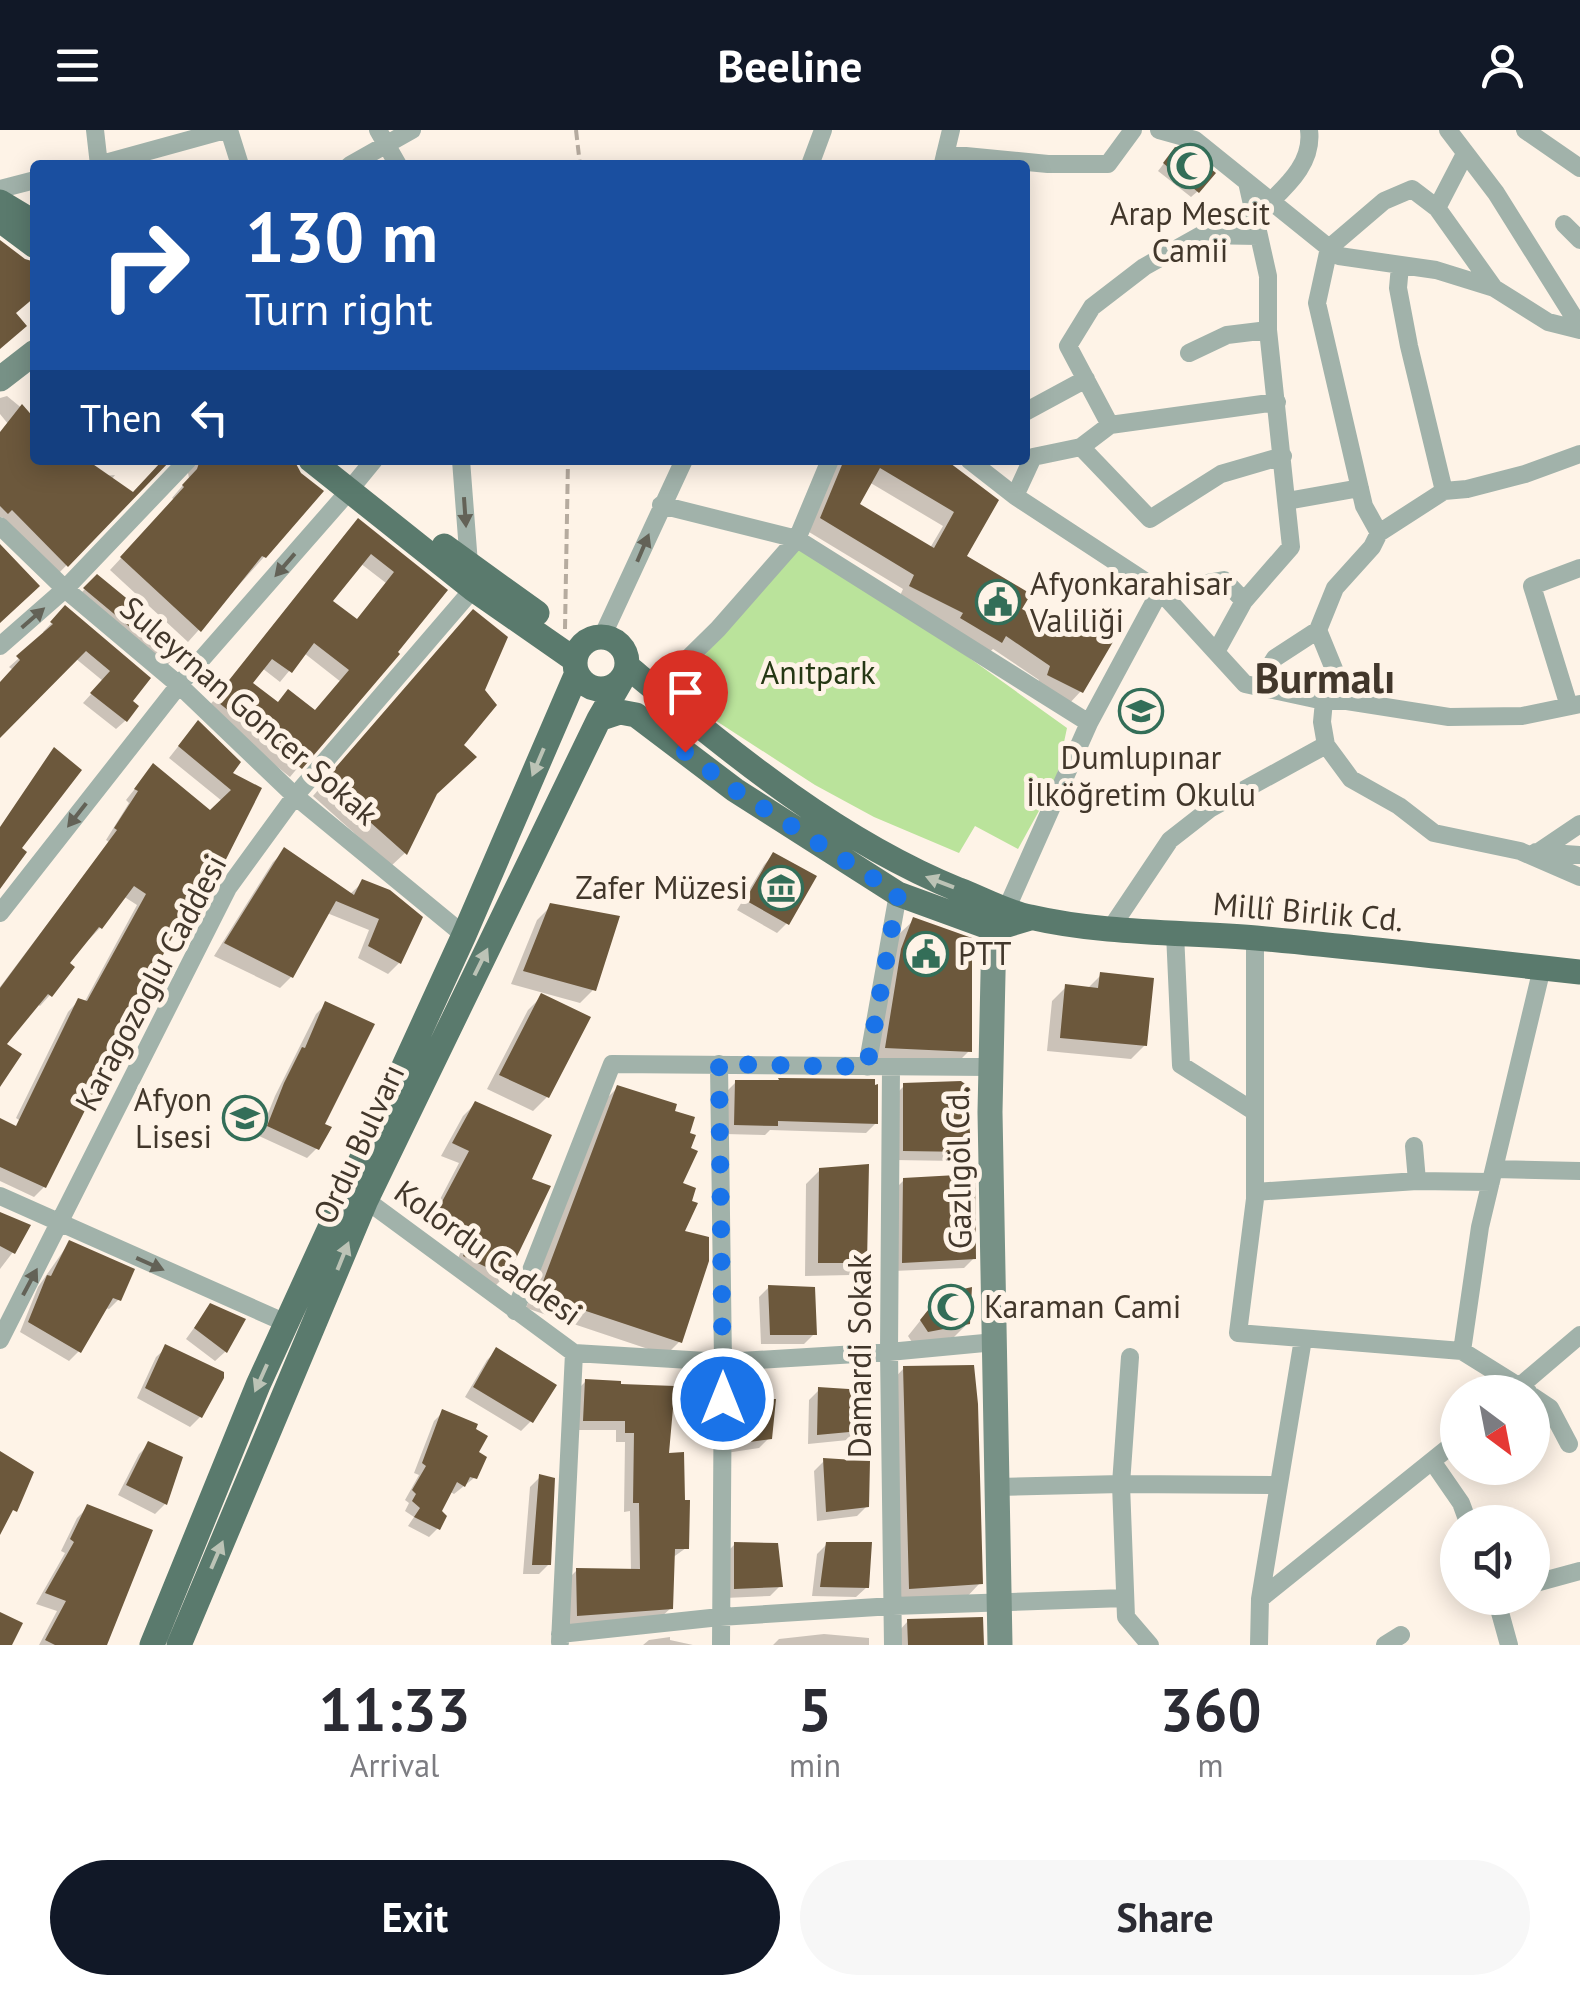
<!DOCTYPE html>
<html lang="en">
<head>
<meta charset="utf-8">
<style>
	:root { --surface:#fff; --page:#f7f7f7; --text:#2b2b33; --muted:#7c7c81; --accent:#111827 }
	body { margin:0; font-family:"PT Sans",sans-serif; background:var(--page); color:var(--text); height:100vh; display:flex; flex-direction:column; font-size:38px; white-space:nowrap }
	* { box-sizing:border-box; margin:0 }
	p { font-size:32px; color:var(--muted) }
	.icon { flex:none; width:55px; height:55px; fill:none; stroke:currentColor; stroke-width:2; stroke-linecap:round; stroke-linejoin:round }
	.map { position:relative; height:1515px; overflow:hidden }
	.details { display:flex; flex-direction:column; background:var(--surface); flex:1 }
	.details>* { flex:none }
	.guide { position:absolute; left:30px; top:30px; width:1000px; height:305px; border-radius:10px; box-shadow:0 5px 25px #0003; background:#1a4fa0; color:#fff; overflow:hidden }
	.needle { width:65px; rotate:148deg }
	.buttons { position:absolute; left:1440px; top:1245px; display:grid; gap:20px }
	.buttons a { display:grid; place-items:center; width:110px; height:110px; border-radius:50%; background:var(--surface); box-shadow:0 5px 25px #0003; font-size:50px }
	.pin { position:absolute; display:grid; place-items:center; width:85px; height:85px; color:#fff; margin:-102px -42px; border-radius:50% 50% 50% 0; rotate:-45deg; box-shadow:0 0 10px #0007 }
	.pin .icon { rotate:45deg }
	.me { position:absolute; width:110px; margin:-55px; rotate:0deg; stroke-linejoin:round; filter:drop-shadow(0 0 8px #0008) }
	.turn { display:flex; align-items:center; gap:35px; height:210px; padding:0 50px; font-size:45px }
	.turn .icon { width:130px; height:130px; stroke-width:2.5 }
	.turn b { display:block; font-size:70px; line-height:85px }
	.then { display:flex; align-items:center; height:95px; padding:0 50px; background:#0003; gap:20px; font-size:38px }
	.eta { display:flex; justify-content:space-evenly; align-items:center; height:170px; text-align:center }
	.eta b { font-size:60px; font-weight:700; line-height:70px }
	.button { display:flex; gap:20px; margin-top:auto; padding:20px 50px }
	.button a { flex:1; height:115px; border-radius:60px; background:var(--accent); color:#fff; font-size:40px; font-weight:700; line-height:115px; text-align:center }
	.button a+a { background:var(--page); color:var(--text) }
	header { display:flex; justify-content:space-between; align-items:center; height:130px; padding:0 50px; background:var(--accent); color:#fff; font-size:45px; font-weight:700 }
	.map>svg:first-child { display:block }
</style>
</head>
<body>
<header><svg class="icon" aria-label="menu" viewBox="0 0 24 24"><path d="M4 6h16M4 12h16M4 18h16"/></svg>Beeline<svg class="icon" aria-label="person" viewBox="0 0 24 24"><circle cx="12" cy="8" r="4"/><path d="M4 21q1-7 8-7t8 7"/></svg></header>
<div class="map">
<svg width="1580" height="1515" viewBox="0 0 1580 1515">
	<rect width="100%" height="100%" fill="#fef3e7"/>
	<!-- green -->
	<path fill="#bae39b" d="M799 418 943 509 1067 598 1056 650 1018 719 975 696 959 723 874 687 815 655 681 568 674 560Z"/>
	<!-- shadow -->
	<path fill="#0003" fill-rule="evenodd" d="M1169 27 1198 61 1191 67 1158 41Z
		M7 266 35 289V330H84L103 346 115 345 97 368 115 385 58 444 2 387 0 388V305H17L0 284V268Z
		M181 330H290L264 427 188 512 110 440 175 370 172 368 189 348 186 333Z
		M838 330H941L960 342 963 427 1019 480 1065 506 1084 483 1081 561 1068 575 1035 558 1039 550 993 519 986 525 898 470 903 459 809 402ZM869 352 943 396 930 418 856 374Z
		M348 401 445 460 290 647 206 580ZM360 433 386 453 356 491 330 471ZM304 523 341 552 314 583 277 574 250 553 262 538 280 552Z
		M97 447 183 518 162 541 76 468Z
		M65 479 148 548 129 572 125 591 116 599 83 573 103 551 75 528 0 605V555L13 540 9 537 46 504 43 502Z
		M459 496 460 615 405 723 391 736 313 666Z
		M188 604 229 644 258 659 212 752 202 762 197 760 167 812 44 1057 34 1067 0 1051V991L49 1010 16 988 68 882 78 871 84 873 137 775 123 766 100 798 66 833 50 865 40 876 37 874 4 915 0 953V857L109 712 106 710 129 673 126 670 153 636 210 684 222 671 169 628Z
		M285 721 349 765 363 752 399 833 388 844 358 828 369 800 327 783 291 847 280 858 214 826 273 732Z
		M773 725 787 793 777 803 737 780 764 735Z
		M551 776 593 860 580 873 511 854 537 790Z
		M914 790 969 921 956 934 873 931 888 835 900 803Z
		M1101 845 1145 915 1131 929 1047 921 1052 871 1066 857 1087 859Z
		M542 866 547 967 533 981 487 959 528 880Z
		M326 874 322 995 317 1018 307 1028 259 1006 275 966 316 884Z
		M736 952 876 993 866 1003 770 1000 765 1005 725 1004 726 962Z
		M904 956 967 993 969 1021 959 1031 894 1030V966Z
		M618 957 672 983 682 1102 679 1212 666 1225 526 1178 604 971Z
		M475 974 528 1050 505 1146 493 1158 453 1139 464 1115 426 1096 459 1033 441 1026 463 986Z
		M820 1040 864 1132 851 1145 805 1146 806 1054Z
		M904 1050 974 1128 964 1138 893 1141 894 1060Z
		M0 1085 13 1122 0 1139Z
		M69 1113 119 1169 109 1179 105 1178 79 1221 69 1231 20 1202 38 1157Z
		M769 1157 814 1204 804 1214H761L759 1167Z
		M210 1176 243 1190 225 1222 215 1231 186 1209Z
		M928 1181 968 1193 954 1207 914 1215 908 1206Z
		M166 1218 222 1247 200 1287 190 1297 137 1268 156 1227Z
		M497 1220 531 1291 521 1301 465 1267 487 1230Z
		M904 1238 980 1453 963 1471 893 1476 887 1256Z
		M586 1251 666 1325 686 1418 672 1428 671 1478 660 1488 568 1495 567 1450 577 1440 631 1442 630 1381 624 1382 625 1312H616V1300H574L576 1261Z
		M819 1260 858 1300 848 1310 808 1314 809 1270Z
		M736 1270 769 1308 759 1318 726 1323V1280Z
		M443 1282 475 1324 474 1348 454 1364 449 1361 438 1382V1398L429 1407 408 1396 414 1387 405 1381 409 1373 405 1370 419 1345 414 1343 434 1291Z
		M149 1314 180 1329 165 1374 155 1384 118 1365 139 1324Z
		M824 1331 867 1376 857 1386 817 1391 814 1341Z
		M540 1347 549 1434 539 1444H523L530 1357Z
		M88 1377 105 1515H39L57 1481 36 1474 65 1423 61 1421 77 1388Z
		M735 1414 780 1456 770 1466 725 1468V1424Z
		M827 1414 867 1457 856 1467 812 1466 817 1424Z
		M908 1491 981 1515H898V1502Z
		M824 1504 869 1508V1515H773L779 1509Z
		M670 1507V1510L693 1515H643L649 1510Z"/>
	<!-- building -->
	<path fill="#6c583c" fill-rule="evenodd" d="M1175 17 1189 21 1216 43 1199 63 1163 33Z
		M0 110 25 129 35 132V167L16 183 27 196 0 219Z
		M22 274 35 289V330H87L133 362 160 333 157 330H171L68 437 12 380 8 384 0 376V302Z
		M200 330H294L301 343 324 361 266 428 262 426 201 502 120 427 184 357 182 355 197 339Z
		M844 330H946L999 370 967 426 1031 464 1022 479 1067 504 1084 480 1120 500 1083 563 1047 545 1050 536 1006 506 1002 513 960 488 963 483 909 456 914 445 820 388ZM880 338 954 382 934 418 860 374Z
		M358 388 448 460 398 522 400 524 302 639 214 569ZM371 424 394 442 357 489 333 471ZM314 513 349 540 315 580 288 559 278 572 253 553 272 529 292 543Z
		M0 414 40 456 0 493Z
		M97 444 187 518 173 533 83 458Z
		M65 475 151 548 133 571 139 576 127 592 90 563 110 541 86 521 0 608V552L20 530 16 526 53 494 50 492Z
		M473 479 508 507 485 560 497 575 464 615 477 627 437 664 407 725 324 651Z
		M198 590 241 632 233 643 262 658 214 753 206 749 169 813 46 1058 0 1037V988L16 996 78 868 87 871 146 764 134 756 102 799 99 797 70 833 75 837 52 867 48 864 7 914 22 924 0 957V858L117 700 114 698 138 661 134 659 153 633 210 680 231 660 178 616Z
		M54 617 82 640 22 718 27 722 0 759V697Z
		M284 717 354 765 362 749 390 760 423 787 401 834 368 816 379 789 336 771 293 848 224 813Z
		M773 722 817 746 789 795 745 770Z
		M550 773 620 786 596 861 523 841Z
		M913 787 972 808V922L885 918 901 819Z
		M1100 842 1154 848 1147 916 1060 908 1065 854 1098 858Z
		M541 863 591 887 549 968 499 945Z
		M325 871 375 894 325 994 332 997 319 1020 267 996 284 953 302 917 305 918Z
		M778 948 875 949V955L878 954V994L778 991V996L734 995 735 950H779Z
		M961 951 972 959 969 993 972 1022 903 1021V953Z
		M617 955 677 974 675 981 695 987 690 1003 696 1005 691 1018 698 1021 683 1053 696 1058 692 1071 698 1073 685 1101 709 1107V1131L682 1213 538 1165Z
		M475 971 552 1005 532 1049 551 1056 507 1147 463 1126 474 1102 436 1083 469 1021 452 1013Z
		M869 1034 867 1133H818L819 1038Z
		M975 1044 976 1129 902 1133 903 1048Z
		M0 1082 31 1095 15 1124 0 1116Z
		M69 1110 135 1139 121 1171 113 1168 81 1223 28 1192 47 1145 51 1146Z
		M768 1155 815 1157 817 1205H770Z
		M972 1157 970 1194 928 1202 920 1190 941 1164Z
		M210 1173 246 1189 227 1223 194 1198Z
		M165 1214 224 1242V1248L202 1288 145 1258Z
		M496 1217 557 1255 533 1293 473 1257Z
		M974 1235 978 1274 983 1454 909 1459 903 1236Z
		M585 1249 621 1251V1254L675 1256 669 1323 684 1322 685 1370H690L689 1419H675L673 1479 577 1486 576 1438 640 1439 639 1373H633L634 1303H625V1291H583Z
		M818 1257 864 1260 860 1301 817 1305Z
		M735 1268 776 1269 772 1309 735 1314Z
		M442 1279 478 1294 476 1299 488 1306 479 1322 487 1327 477 1349 470 1347 465 1357 457 1352 442 1381 447 1386 440 1400 414 1387 420 1378 412 1371 416 1364 412 1360 426 1336 422 1333Z
		M148 1311 183 1327 167 1375 126 1355Z
		M0 1321 34 1342 17 1382 13 1380 0 1405Z
		M823 1328 870 1331 869 1377 826 1382Z
		M539 1344 555 1348 551 1435H532Z
		M87 1374 153 1400 107 1515H55L45 1510 66 1471 45 1463 74 1412 70 1409Z
		M734 1412 778 1413 783 1457 734 1459Z
		M826 1412H872L869 1458 820 1457Z
		M0 1482 23 1493 12 1515H0Z
		M983 1487 984 1515H908L907 1489Z"/>
	<g fill="none" stroke-linecap="round" stroke-linejoin="round">
		<!-- path -->
		<path stroke="#b6ab9f" stroke-width="4" stroke-dasharray="10 5" stroke-linecap="butt" d="M576 0 580 35
			M565 499 568 330"/>
		<!-- street -->
		<path stroke="#a1b2aa" stroke-width="18" d="M95 0 99 35
			M229 0 240 35
			M378 0 398 35
			M1159 0 1195 10 1339 126 1436 140 1494 158 1548 192 1580 200
			M1448 0 1496 63 1580 197
			M1525 0 1580 38
			M945 24 1048 34H1108L1133 0
			M943 33 951 0
			M98 35 225 0
			M350 35 412 0
			M810 35 823 0
			M0 59 35 50
			M1271 71C1291 52 1313 30 1309 0
			M1437 78 1465 24
			M1564 94 1580 110
			M1400 136 1398 158 1409 216 1444 361
			M1189 223 1227 205 1268 200
			M1025 282 1086 249
			M1110 295 1068 216 1092 177 1144 137 1201 105 1258 106
			M1081 317 1150 389 1221 344 1283 326
			M461 330 469 434
			M969 330 1015 366 1160 461 1245 554 1324 571H1347L1449 587 1522 586 1580 574
			M356 352 374 330
			M1015 366 1033 327 1081 317 1110 295 1277 272
			M1287 371 1360 358
			M661 375 797 409 1089 593
			M0 396 65 459 179 555 295 666 464 805
			M1379 403 1364 376 1317 173 1329 118 1384 71 1412 59 1437 78 1494 158
			M602 507 684 330
			M0 516 65 459 188 330
			M1216 522 1244 471 1291 417 1268 200V146L1247 52
			M1257 557 1275 528 1318 500
			M656 560 718 499 797 409 830 330
			M1324 571 1322 592 1326 615 1351 649 1399 676 1434 703 1520 721 1580 747
			M1347 571 1318 500 1335 458 1372 417 1379 403 1444 361 1467 359 1525 344 1580 324
			M1569 576 1532 456 1580 438
			M1536 722 1580 725
			M1537 723 1580 694
			M1006 780 1089 593 1160 461 1224 450 1244 471
			M0 783 179 555 349 361
			M1111 798 1170 710 1211 678 1326 615
			M1175 803 1181 935 1255 982
			M1255 808V1069L1238 1203 1462 1221 1528 1262
			M719 934 723 1232 721 1515
			M867 937 898 764
			M891 937 889 1222 893 1515
			M1414 1016 1417 1051
			M1494 1039 1580 1041
			M1255 1062 1417 1051 1491 1052
			M0 1066 286 1193
			M366 1070 574 1223 723 1232 889 1222 995 1212
			M515 1181 612 934 990 937
			M0 1210 228 758 295 666 473 459
			M1462 1221 1480 1097 1542 838
			M1130 1227 1121 1354 1126 1487 1150 1515
			M1513 1262 1580 1205
			M1532 1266 1550 1278 1569 1314
			M1432 1331 1461 1373 1468 1392
			M998 1357 1121 1354 1279 1355
			M1532 1454 1580 1441
			M1496 1468 1509 1515
			M1260 1469 1303 1209
			M560 1504 720 1487 893 1476 1125 1468
			M560 1512 574 1223
			M1259 1515 1260 1469 1458 1310
			M1385 1515 1401 1505"/>
		<!-- secondary -->
		<path stroke="#779186" stroke-width="25" d="M0 249 35 222
			M994 799 990 982 1000 1515"/>
		<!-- primary -->
		<path stroke="#5a7a6d" stroke-width="25" d="M0 72 35 93
			M0 90 35 116
			M311 330 473 459 575 530
			M444 416 537 483
			M575 533a26 26 0 1 1 52 0a26 26 0 1 1-52 0Z
			M628 537C731 622 834 709 959 760 983 769 1005 782 1030 787 1103 804 1181 802 1256 808 1364 818 1472 830 1580 842
			M599 589 620 582 636 585 735 660 898 764 994 799 1030 788
			M152 1515 258 1255 464 805 577 543
			M179 1515 366 1070 599 589 621 551"/>
	</g>
	<!-- one-way arrows -->
	<defs><path id="oneway-solid" d="M-6-.8H1V-3.2L6.5 0L1 3.2V.8H-6Z" transform="scale(2.5)"/></defs>
	<g fill="#636257">
		<use href="#oneway-solid" transform="translate(465 382) rotate(86)"/>
		<use href="#oneway-solid" transform="translate(643 418) rotate(-67)"/>
		<use href="#oneway-solid" transform="translate(285 435) rotate(131)"/>
		<use href="#oneway-solid" transform="translate(33 488) rotate(-41)"/>
		<use href="#oneway-solid" transform="translate(77 685) rotate(128)"/>
		<use href="#oneway-solid" transform="translate(150 1134) rotate(24)"/>
		<use href="#oneway-solid" transform="translate(30 1152) rotate(-62)"/>
	</g>
	<g fill="#bcc3b6">
		<use href="#oneway-solid" transform="translate(538 632) rotate(113)"/>
		<use href="#oneway-solid" transform="translate(940 752) rotate(-159)"/>
		<use href="#oneway-solid" transform="translate(481 832) rotate(-64)"/>
		<use href="#oneway-solid" transform="translate(343 1126) rotate(-68)"/>
		<use href="#oneway-solid" transform="translate(261 1248) rotate(114)"/>
		<use href="#oneway-solid" transform="translate(217 1425) rotate(-67)"/>
	</g>
	<g fill="none" stroke-linecap="round" stroke-linejoin="round">
		<!-- route -->
		<path stroke="#1a73e8" stroke-width="18" stroke-dasharray="0 32.4" d="M685 622 735 660 898 764 867 937 719 934 723 1269"/>
	</g>
	<!-- icons -->
	<defs>
		<symbol id="mosque-ring" viewBox="-11 -11 22 22"><circle r="9.5" fill="#fef3e7" stroke="#336e58" stroke-width="1.5"/><path d="M3.5-4.9A6 6 0 1 0 3.5 4.9A5 5 0 1 1 3.5-4.9Z" fill="#336e58"/></symbol>
		<symbol id="civic-ring" viewBox="-11 -11 22 22"><circle r="9.5" fill="#fef3e7" stroke="#336e58" stroke-width="1.5"/><path d="M-.6-6.5H3V-4.5H.6V-3L4-1V1h2V6H-6V1h2V-1L-.6-3ZM-1.2 2.5V6h2.4V2.5Z" fill="#336e58"/></symbol>
		<symbol id="school-ring" viewBox="-11 -11 22 22"><circle r="9.5" fill="#fef3e7" stroke="#336e58" stroke-width="1.5"/><path d="M0-5L7-2L0 1L-7-2ZM-4 1L0 2.5L4 1V4Q0 6-4 4Z" fill="#336e58"/></symbol>
		<symbol id="museum-ring" viewBox="-11 -11 22 22"><circle r="9.5" fill="#fef3e7" stroke="#336e58" stroke-width="1.5"/><path d="M0-6L6-3V-2H-6V-3ZM-5-1h2V3h-2ZM-1-1h2V3h-2ZM3-1h2V3H3ZM-6 4H6V6H-6Z" fill="#336e58"/></symbol>
	</defs>
	<g fill-rule="evenodd">
		<use href="#mosque-ring" x="1165" y="11" width="50" height="50"/>
		<use href="#civic-ring" x="973" y="447" width="50" height="50"/>
		<use href="#school-ring" x="1116" y="556" width="50" height="50"/>
		<use href="#museum-ring" x="756" y="733" width="50" height="50"/>
		<use href="#civic-ring" x="901" y="799" width="50" height="50"/>
		<use href="#school-ring" x="220" y="963" width="50" height="50"/>
		<use href="#mosque-ring" x="926" y="1152" width="50" height="50"/>
	</g>
	<g text-anchor="middle" stroke-width="10" stroke-linejoin="round" paint-order="stroke">
		<!-- poi labels -->
		<g font-size="32" fill="#42372b" stroke="#fef3e7" text-anchor="start">
			<text x="1190" y="95" text-anchor="middle">Arap Mescit<tspan x="1190" dy="37">Camii</tspan></text>
			<text x="1030" y="465">Afyonkarahisar<tspan x="1030" dy="37">Valiliği</tspan></text>
			<text x="1141" y="639" text-anchor="middle">Dumlupınar<tspan x="1141" dy="37">İlköğretim Okulu</tspan></text>
			<text x="748" y="769" text-anchor="end">Zafer Müzesi</text>
			<text x="958" y="835">PTT</text>
			<text x="212" y="981" text-anchor="end">Afyon<tspan x="212" dy="37">Lisesi</tspan></text>
			<text x="984" y="1188">Karaman Cami</text>
		</g>
		<!-- park labels -->
		<g font-size="32" fill="#253814" stroke="#fef3e7">
			<text x="818" y="554">Anıtpark</text>
		</g>
		<!-- street labels -->
		<g font-size="32" fill="#42372b" stroke="#fef3e7">
			<text transform="translate(249 581) rotate(41)" y="11">Suleyrnan Goncer Sokak</text>
			<text transform="translate(1308 782) rotate(5)" y="11">Millî Birlik Cd.</text>
			<text transform="translate(151 853) rotate(-62)" y="11">Karagozoglu Caddesi</text>
			<text transform="translate(359 1014) rotate(-65)" y="11">Ordu Bulvarı</text>
			<text transform="translate(959 1038) rotate(-91)" y="11">Gazlıgöl Cd.</text>
			<text transform="translate(488 1123) rotate(36)" y="11">Kolordu Caddesi</text>
			<text transform="translate(860 1226) rotate(-90)" y="11">Damardi Sokak</text>
		</g>
		<!-- district labels -->
		<g font-size="42" font-weight="bold" fill="#42372b" stroke="#fef3e7">
			<text x="1325" y="563">Burmalı</text>
		</g>
	</g>
</svg>
<div class="buttons">
<a><svg class="needle" viewBox="-14 -14 28 28"><path d="M0-13l5 13h-10z" fill="#e53935"/><path d="M0 13l5-13h-10z" fill="#7c7c81"/></svg></a>
<a><svg class="icon" aria-label="sound" viewBox="0 0 24 24"><path d="M4 9h4l5-4v14l-5-4H4zM17 9q2 3 0 6"/></svg></a>
</div>
<div class="pin" style="left:685px;top:622px;background:#d93025"><svg class="icon" aria-label="arrive" viewBox="0 0 24 24"><path d="M6 21V4h12l-3 4 3 4H6"/></svg></div>
<svg class="me" style="left:723px;top:1269px" viewBox="-20 -20 40 40"><circle r="17" fill="#1a73e8" stroke="#fff" stroke-width="3"/><path d="M0-11L8 9 0 5-8 9z" fill="#fff"/></svg>
<div class="guide">
<div class="turn"><svg class="icon" aria-label="right" viewBox="0 0 24 24"><path d="M7 20v-9h11M14 6l5 5-5 5"/></svg><div><b>130 m</b>Turn right</div></div>
<div class="then">Then<svg class="icon" aria-label="left" viewBox="0 0 24 24"><path d="M17 20v-9H6M10 6l-5 5 5 5"/></svg></div>
</div>
</div>
<section class="details">
<div class="eta">
<div><b>11:33</b><p>Arrival</p></div>
<div><b>5</b><p>min</p></div>
<div><b>360</b><p>m</p></div>
</div>
<div class="button"><a>Exit</a><a>Share</a></div>
</section>
</body>
</html>
